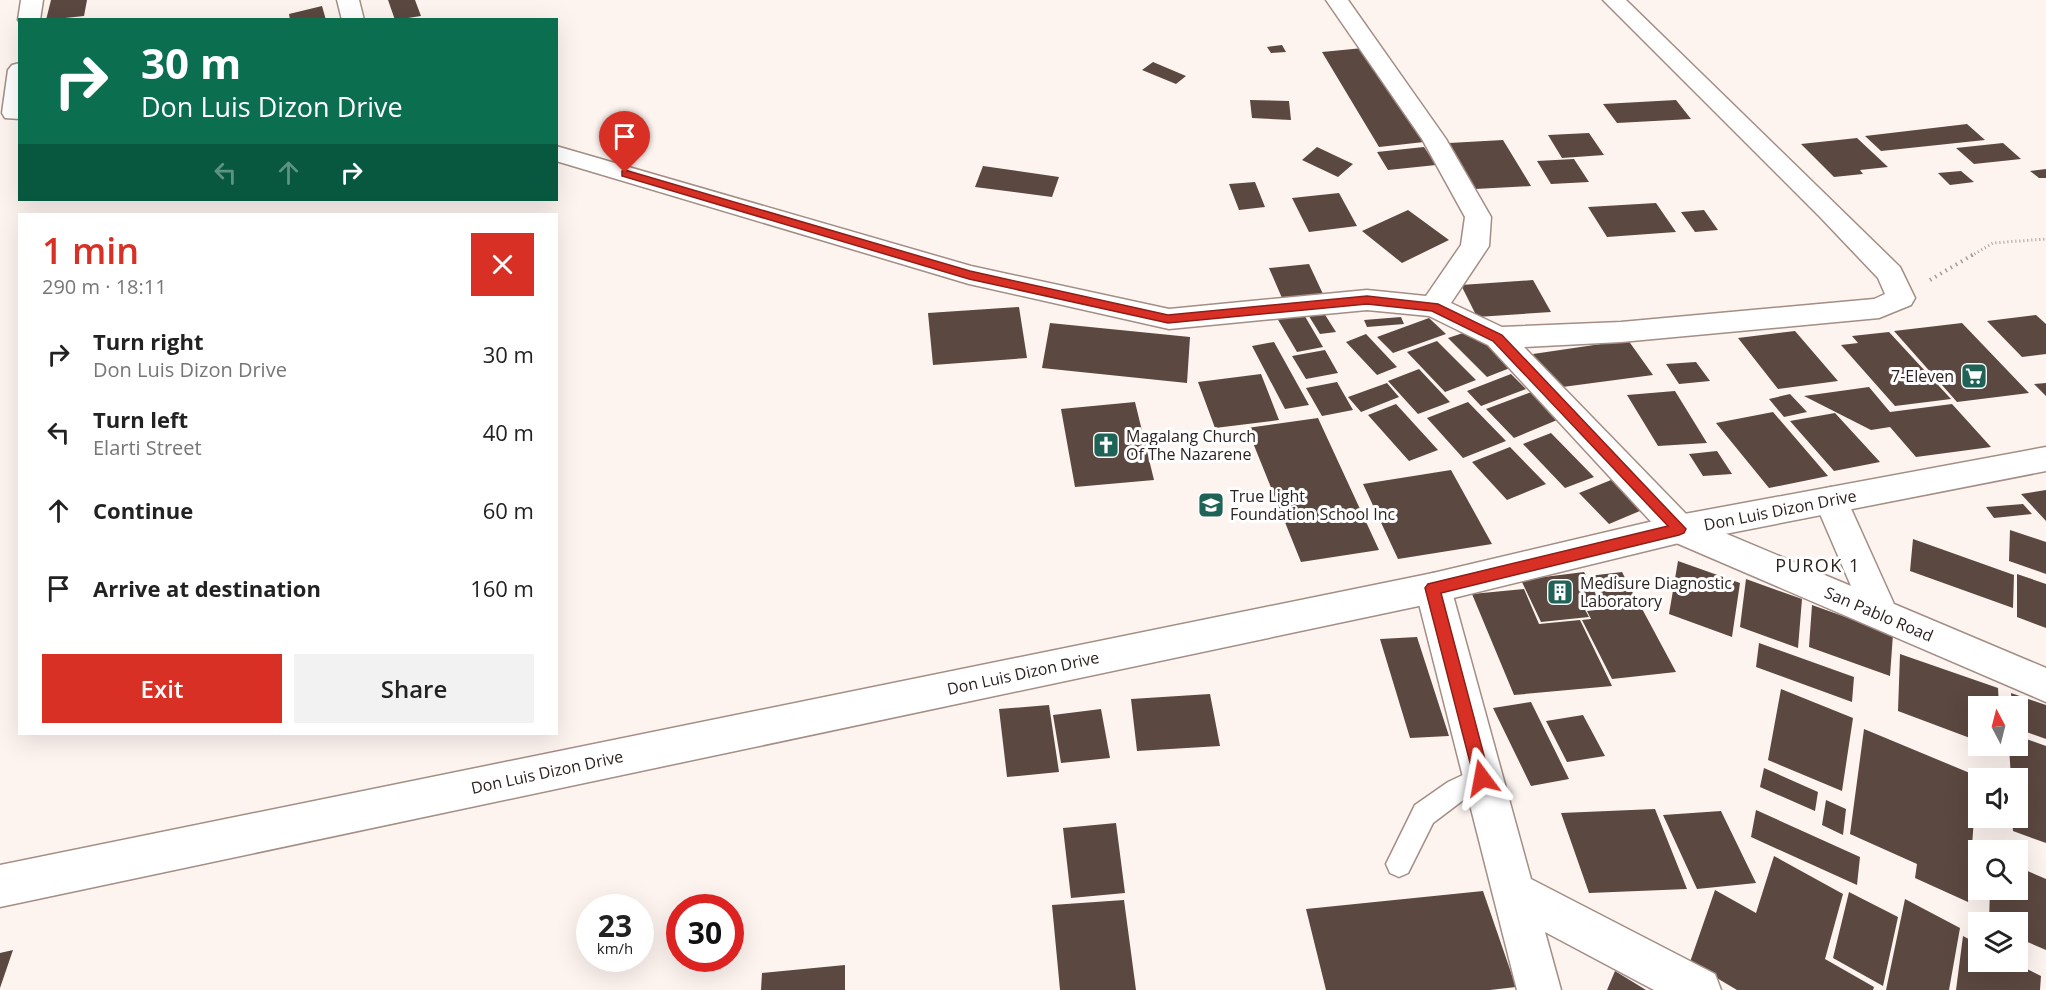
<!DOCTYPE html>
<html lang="en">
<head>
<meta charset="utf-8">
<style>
	:root { --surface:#fff; --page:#f2f2f2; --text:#222; --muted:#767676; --accent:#d93025 }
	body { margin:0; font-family:"Open Sans",sans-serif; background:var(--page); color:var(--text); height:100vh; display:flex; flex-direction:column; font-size:22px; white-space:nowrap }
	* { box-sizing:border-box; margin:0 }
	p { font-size:20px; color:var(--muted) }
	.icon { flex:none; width:33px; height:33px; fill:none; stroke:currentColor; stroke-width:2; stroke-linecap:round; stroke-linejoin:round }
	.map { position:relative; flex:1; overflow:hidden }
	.drawer { position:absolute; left:18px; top:213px; width:540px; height:522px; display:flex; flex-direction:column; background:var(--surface); border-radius:0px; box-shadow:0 6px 24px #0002 }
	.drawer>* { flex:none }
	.guide { position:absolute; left:18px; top:18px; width:540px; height:183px; border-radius:0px; box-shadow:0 6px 24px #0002; background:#0b6e4f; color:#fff; overflow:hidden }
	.needle { width:39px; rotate:353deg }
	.fabs { position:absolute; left:1968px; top:696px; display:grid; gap:12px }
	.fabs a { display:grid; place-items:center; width:60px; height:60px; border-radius:0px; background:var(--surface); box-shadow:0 6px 24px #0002; font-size:30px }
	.speed { position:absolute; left:576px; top:894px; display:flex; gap:12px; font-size:30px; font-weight:700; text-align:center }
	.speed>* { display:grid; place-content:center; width:78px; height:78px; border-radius:50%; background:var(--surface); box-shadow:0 6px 24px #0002; line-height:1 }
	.speed small { font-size:15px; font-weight:400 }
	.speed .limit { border:9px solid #d22; background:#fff; color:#111 }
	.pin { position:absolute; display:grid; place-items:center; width:51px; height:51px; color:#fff; margin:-62px -26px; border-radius:50% 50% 50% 0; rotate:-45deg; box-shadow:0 0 6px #0007 }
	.pin .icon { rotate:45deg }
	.me { position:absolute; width:66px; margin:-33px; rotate:347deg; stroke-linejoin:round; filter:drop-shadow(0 0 4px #0008) }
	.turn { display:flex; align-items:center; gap:21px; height:126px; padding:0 24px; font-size:27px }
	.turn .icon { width:78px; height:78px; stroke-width:2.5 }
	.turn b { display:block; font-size:42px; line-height:51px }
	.lanes { display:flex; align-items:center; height:57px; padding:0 24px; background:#0003; justify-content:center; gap:30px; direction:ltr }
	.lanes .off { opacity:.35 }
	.round { display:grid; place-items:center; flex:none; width:63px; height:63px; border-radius:0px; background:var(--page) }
	.headline { display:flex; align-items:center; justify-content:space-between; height:102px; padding:0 24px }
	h1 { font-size:36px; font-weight:600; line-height:45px; color:var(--accent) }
	.cta { display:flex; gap:12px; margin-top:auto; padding:12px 24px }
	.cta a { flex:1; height:69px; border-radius:0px; background:var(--accent); color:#fff; font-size:24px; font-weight:600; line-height:69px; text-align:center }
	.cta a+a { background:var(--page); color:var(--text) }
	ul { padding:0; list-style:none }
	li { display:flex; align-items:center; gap:18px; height:78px; padding:0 24px }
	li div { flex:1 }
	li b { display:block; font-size:22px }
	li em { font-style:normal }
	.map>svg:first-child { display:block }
</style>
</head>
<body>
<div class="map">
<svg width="2046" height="990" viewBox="0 0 2046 990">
	<rect width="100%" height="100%" fill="#fdf4f0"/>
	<!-- building -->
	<path fill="#5b4840" d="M51 0H87L84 16 46 20Z
		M388 0H415L421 16 395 20Z
		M322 6 326 20H290L289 14Z
		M1282 45 1286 52 1271 53 1267 47Z
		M1363 48 1424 142 1379 147 1322 52Z
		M1153 62 1186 76 1176 84 1142 70Z
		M1250 100 1289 101 1291 120 1252 118Z
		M1676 100 1691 119 1617 123 1603 104Z
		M1967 124 1985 140 1881 151 1865 136Z
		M1589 133 1604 155 1562 158 1548 135Z
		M1857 138 1888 167 1860 170 1863 174 1834 177 1801 144Z
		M1503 140 1531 186 1475 189 1449 143Z
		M2003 143 2021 159 1974 164 1956 148Z
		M1317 147 1353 164 1338 177 1302 160Z
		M1424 147 1436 165 1388 170 1377 152Z
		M1574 159 1589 182 1551 184 1537 161Z
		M983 166 1059 177 1052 197 975 187Z
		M2046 169V178H2039L2030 171Z
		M1961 171 1974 182 1950 185 1938 173Z
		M1255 182 1265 207 1239 210 1229 184Z
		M1339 193 1357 226 1309 232 1292 198Z
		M1656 203 1676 232 1607 237 1588 207Z
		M1408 210 1449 240 1402 263 1362 231Z
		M1704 210 1718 230 1695 232 1681 212Z
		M1309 264 1323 294 1282 298 1269 268Z
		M1533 280 1551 312 1477 317 1461 285Z
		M1019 307 1027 358 933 365 928 313Z
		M1322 310 1336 332 1320 334 1307 313Z
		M1303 313 1323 347 1297 352 1277 318Z
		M2036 315 2046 324V354L2022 357 1987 321Z
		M1401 317 1404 324 1367 327 1364 320Z
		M1429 318 1446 334 1393 353 1377 337Z
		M1050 323 1190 337 1187 383 1042 368Z
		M1962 323 2029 393 1957 402 1894 331Z
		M1472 330 1510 368 1487 377 1448 338Z
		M1795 331 1838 381 1778 389 1738 338Z
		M1889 332 1951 399 1895 406 1841 345 1858 343 1852 336Z
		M1366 334 1397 367 1377 375 1346 342Z
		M1628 340 1653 375 1555 388 1533 354Z
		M1437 341 1476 380 1445 392 1407 352Z
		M1274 342 1309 405 1285 409 1252 346Z
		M1325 350 1338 373 1306 379 1292 356Z
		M1696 362 1710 381 1679 384 1666 364Z
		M1419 369 1450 402 1418 414 1388 381Z
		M1261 374 1279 420 1215 428 1198 382Z
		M1511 374 1526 389 1481 406 1467 391Z
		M1337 382 1353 410 1322 416 1306 388Z
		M1387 383 1399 397 1361 412 1348 397Z
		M2046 383V396L2034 384Z
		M1869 387 1890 412 1952 404 1991 447 1916 457 1890 427 1871 430 1804 396Z
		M1534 391 1562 418 1514 438 1486 409Z
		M1675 391 1707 443 1658 446 1627 395Z
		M1790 394 1807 412 1784 417 1769 399Z
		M1135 402 1154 480 1075 487 1061 409Z
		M1468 402 1506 441 1463 458 1427 418Z
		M1396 404 1438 450 1409 461 1368 415Z
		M1773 412 1828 476 1769 488 1716 423Z
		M1835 413 1880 462 1834 471 1790 421Z
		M1318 418 1379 550 1301 562 1247 428Z
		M1551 433 1594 477 1565 488 1523 444Z
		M1510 447 1546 484 1507 500 1472 462Z
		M1717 451 1732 474 1703 476 1689 454Z
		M1451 470 1492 544 1398 559 1363 484Z
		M1616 478 1647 508 1609 524 1579 493Z
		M2046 490V521L2021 494Z
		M2023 504 2032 514 1994 518 1986 507Z
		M2010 530 2046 542V574L2009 561Z
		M1913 539 2014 575 2013 608 1910 571Z
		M1678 561 1740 583 1732 637 1669 614Z
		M1584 572 1601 604 1583 606 1589 617 1541 622 1521 580Z
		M1622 572 1638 603 1605 606 1589 576Z
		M2017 574 2046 584V628L2017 617Z
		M1746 579 1802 599 1798 648 1740 627Z
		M1524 589 1539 624 1580 620 1612 686 1514 695 1472 594Z
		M1640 605 1676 672 1612 679 1582 620 1591 619 1587 611Z
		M1812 605 1893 634 1890 676 1809 647Z
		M1417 637 1449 736 1410 738 1380 639Z
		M1759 643 1854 677 1852 702 1756 667Z
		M1900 654 1998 688 1999 706H1978V741L1898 711Z
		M1781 689 1853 718 1842 791 1768 760Z
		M2011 693 2046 705V739L2018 729V706H2012Z
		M1210 694 1220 746 1137 751 1131 699Z
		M1531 702 1569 779 1531 786 1493 708Z
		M1049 705 1059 772 1007 777 999 709Z
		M1101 709 1110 758 1061 763 1053 715Z
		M1583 715 1605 756 1567 762 1546 721Z
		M1864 729 1977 776 1968 902 1915 878 1917 864 1850 834Z
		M2018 736 2046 746V843L2013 831 2012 818H2018V778H2011L2009 746H2018Z
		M1764 768 1818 792 1815 811 1760 787Z
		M1826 800 1846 809 1843 835 1822 825Z
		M1655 809 1687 889 1589 893 1561 813Z
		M1756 810 1860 857 1857 885 1751 837Z
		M1721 811 1756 883 1697 889 1663 815Z
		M1116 823 1125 893 1071 898 1063 828Z
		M1774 856 1843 894 1825 959 1874 987 1873 990H1737L1690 962 1715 890 1756 913Z
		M2018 867 2046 879V950L2018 938V922H1989L1990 890H2018Z
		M1483 891 1516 987 1490 990H1326L1306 909Z
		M1849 892 1898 917 1883 986 1833 958Z
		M1905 899 1960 928 1949 990H1886Z
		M1124 900 1136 990H1060L1052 905Z
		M1963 936 1978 944V962H2013L2041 976 2040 990H1956Z
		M13 950 0 988V953Z
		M845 965V990H761L762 973Z
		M1615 971 1646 990H1607Z"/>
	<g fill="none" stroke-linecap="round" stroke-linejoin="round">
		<defs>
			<path id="lane" d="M1482 766 1491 770 1495 778 1491 786 1466 798 1433 823 1408 873 1399 877 1390 873 1386 864 1415 805 1448 782Z"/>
			<path id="street" d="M21 0H43L40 20H20V22L18 20Z
				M337 0H359L364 20H342Z
				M1326 0H1348L1446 139 1491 217 1489 246 1451 303 1502 327 1621 322 1874 299 1885 294 1878 278 1820 217 1603 0H1626L1900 267 1915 298 1911 305 1879 318 1621 342 1524 347 1691 519 1851 586 1814 500 1819 491 1831 487 1843 491 1894 604 2046 668V702L1667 539 1488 345 1429 316 1367 310 1169 329 969 284 556 161V146L971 266 1169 309 1367 290 1426 296 1461 245 1465 217 1422 139Z
				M20 63V119L5 118 2 113 8 70 12 65Z
				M1433 573 1445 578 1451 588 1531 879 1715 974 1721 990H1654L1545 932 1561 990H1517L1415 588 1421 578Z"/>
			<path id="secondary" d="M2046 447V471L1679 543 1433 603 0 907V865L1433 573 1679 515Z"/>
		</defs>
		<!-- lane casing -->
		<use href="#lane" stroke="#a38d84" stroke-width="3"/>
		<!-- street casing -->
		<use href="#street" stroke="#a38d84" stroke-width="3"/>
		<!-- secondary casing -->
		<use href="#secondary" stroke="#a38d84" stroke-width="3"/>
		<!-- path-far1 -->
		<path stroke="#a69d9a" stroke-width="3" stroke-dasharray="1 3" stroke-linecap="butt" d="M1971 256 1993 243 2046 239"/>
		<!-- path -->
		<path stroke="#a69d9a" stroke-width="4" stroke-dasharray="1.5 4.5" stroke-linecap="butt" d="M1930 280 1974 254"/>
		<!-- lane -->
		<use href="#lane" fill="#fff" fill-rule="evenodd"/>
		<!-- street -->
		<use href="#street" fill="#fff" fill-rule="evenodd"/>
		<!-- secondary -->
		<use href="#secondary" fill="#fff" fill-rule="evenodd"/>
	</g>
	<!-- route -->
	<path fill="#d93025" stroke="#8d1f18" stroke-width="1.5" d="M625 170 970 271 1168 315 1367 296 1438 304 1502 335 1686 529 1684 533 1679 535 1441 593 1490 778 1488 783 1482 785 1476 783 1474 778 1425 588 1428 584 1668 526 1493 341 1432 311 1367 304 1168 323 969 279 622 176V171Z"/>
	<!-- icons -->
	<defs>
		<symbol id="supermarket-square" viewBox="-11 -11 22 22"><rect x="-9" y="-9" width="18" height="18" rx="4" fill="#1e6355" stroke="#fff"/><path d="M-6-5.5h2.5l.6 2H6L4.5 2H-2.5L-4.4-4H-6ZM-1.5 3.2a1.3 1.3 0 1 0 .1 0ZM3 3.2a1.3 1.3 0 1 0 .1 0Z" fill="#fff"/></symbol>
		<symbol id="church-square" viewBox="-11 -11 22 22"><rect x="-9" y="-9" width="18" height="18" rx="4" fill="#1e6355" stroke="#fff"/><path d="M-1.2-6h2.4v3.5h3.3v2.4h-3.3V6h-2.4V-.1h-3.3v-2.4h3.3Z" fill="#fff"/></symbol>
		<symbol id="school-square" viewBox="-11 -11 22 22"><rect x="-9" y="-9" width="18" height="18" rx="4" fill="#1e6355" stroke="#fff"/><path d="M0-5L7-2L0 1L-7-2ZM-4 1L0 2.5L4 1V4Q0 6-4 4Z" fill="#fff"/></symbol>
		<symbol id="building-square" viewBox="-11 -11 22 22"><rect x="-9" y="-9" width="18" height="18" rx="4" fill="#1e6355" stroke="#fff"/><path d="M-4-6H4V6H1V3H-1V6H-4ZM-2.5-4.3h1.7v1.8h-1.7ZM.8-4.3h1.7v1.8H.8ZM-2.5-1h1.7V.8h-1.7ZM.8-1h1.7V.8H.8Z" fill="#fff"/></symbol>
	</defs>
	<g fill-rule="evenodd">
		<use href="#supermarket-square" x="1959" y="361" width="30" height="30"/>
		<use href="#church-square" x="1091" y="430" width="30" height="30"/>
		<use href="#school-square" x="1196" y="490" width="30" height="30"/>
		<use href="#building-square" x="1545" y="577" width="30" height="30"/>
	</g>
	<g text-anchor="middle" stroke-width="6" stroke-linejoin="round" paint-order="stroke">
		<!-- poi labels -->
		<g font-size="16" fill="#2c2320" stroke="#fff" text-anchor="start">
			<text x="1954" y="382" text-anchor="end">7-Eleven</text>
			<text x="1126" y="442">Magalang Church<tspan x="1126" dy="18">Of The Nazarene</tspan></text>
			<text x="1230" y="502">True Light<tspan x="1230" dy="18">Foundation School Inc</tspan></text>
			<text x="1580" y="589">Medisure Diagnostic<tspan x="1580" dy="18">Laboratory</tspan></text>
		</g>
		<!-- street labels -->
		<g font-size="16" fill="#2c2320" stroke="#fff">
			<text transform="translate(1780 510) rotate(-11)" y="6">Don Luis Dizon Drive</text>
			<text transform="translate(1879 614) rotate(23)" y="6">San Pablo Road</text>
			<text transform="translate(1023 673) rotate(-12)" y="6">Don Luis Dizon Drive</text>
			<text transform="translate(547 772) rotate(-12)" y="6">Don Luis Dizon Drive</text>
		</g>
		<!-- neighbourhood labels -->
		<g font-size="18" letter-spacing="1.5" fill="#2c2320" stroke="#fff">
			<text x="1818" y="572">PUROK 1</text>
		</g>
	</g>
</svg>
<div class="fabs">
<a><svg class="needle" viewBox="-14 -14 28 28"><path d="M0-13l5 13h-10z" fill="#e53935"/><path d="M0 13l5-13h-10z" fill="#767676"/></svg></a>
<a><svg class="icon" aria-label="sound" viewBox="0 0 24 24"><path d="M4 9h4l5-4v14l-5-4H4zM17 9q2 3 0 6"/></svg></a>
<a><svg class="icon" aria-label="search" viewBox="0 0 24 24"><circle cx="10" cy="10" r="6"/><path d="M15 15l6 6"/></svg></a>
<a><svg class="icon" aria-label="layers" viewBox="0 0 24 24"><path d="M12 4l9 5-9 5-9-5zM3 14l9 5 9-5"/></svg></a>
</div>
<div class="speed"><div>23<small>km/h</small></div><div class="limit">30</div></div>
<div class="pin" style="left:625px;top:173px;background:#d93025"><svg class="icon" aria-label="arrive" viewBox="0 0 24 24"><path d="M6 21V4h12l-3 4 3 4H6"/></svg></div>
<svg class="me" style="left:1482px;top:778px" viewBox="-20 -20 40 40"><path d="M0-17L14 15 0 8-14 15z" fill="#d93025" stroke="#fff" stroke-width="4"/></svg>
<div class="guide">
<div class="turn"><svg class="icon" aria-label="right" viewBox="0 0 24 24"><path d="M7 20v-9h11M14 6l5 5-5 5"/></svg><div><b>30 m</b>Don Luis Dizon Drive</div></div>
<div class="lanes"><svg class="icon off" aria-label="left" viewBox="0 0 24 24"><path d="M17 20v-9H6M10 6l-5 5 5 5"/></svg><svg class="icon off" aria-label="ahead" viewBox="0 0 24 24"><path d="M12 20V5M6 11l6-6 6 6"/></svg><svg class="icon" aria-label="right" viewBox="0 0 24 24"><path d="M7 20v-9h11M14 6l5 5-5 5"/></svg></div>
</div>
<section class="drawer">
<div class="headline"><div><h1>1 min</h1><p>290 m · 18:11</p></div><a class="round" style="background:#d93025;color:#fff"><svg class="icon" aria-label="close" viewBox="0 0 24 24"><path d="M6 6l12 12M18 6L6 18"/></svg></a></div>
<ul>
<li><svg class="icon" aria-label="right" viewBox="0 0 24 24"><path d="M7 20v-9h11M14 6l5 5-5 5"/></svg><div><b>Turn right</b><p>Don Luis Dizon Drive</p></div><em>30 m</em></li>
<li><svg class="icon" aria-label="left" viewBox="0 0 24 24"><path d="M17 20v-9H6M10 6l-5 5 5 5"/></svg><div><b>Turn left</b><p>Elarti Street</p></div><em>40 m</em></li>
<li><svg class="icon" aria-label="ahead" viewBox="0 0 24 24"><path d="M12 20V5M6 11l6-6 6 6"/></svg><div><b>Continue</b></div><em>60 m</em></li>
<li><svg class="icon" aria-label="arrive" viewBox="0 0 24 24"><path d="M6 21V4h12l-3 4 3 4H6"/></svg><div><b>Arrive at destination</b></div><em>160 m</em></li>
</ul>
<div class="cta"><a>Exit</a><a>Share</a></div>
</section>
</div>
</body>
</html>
